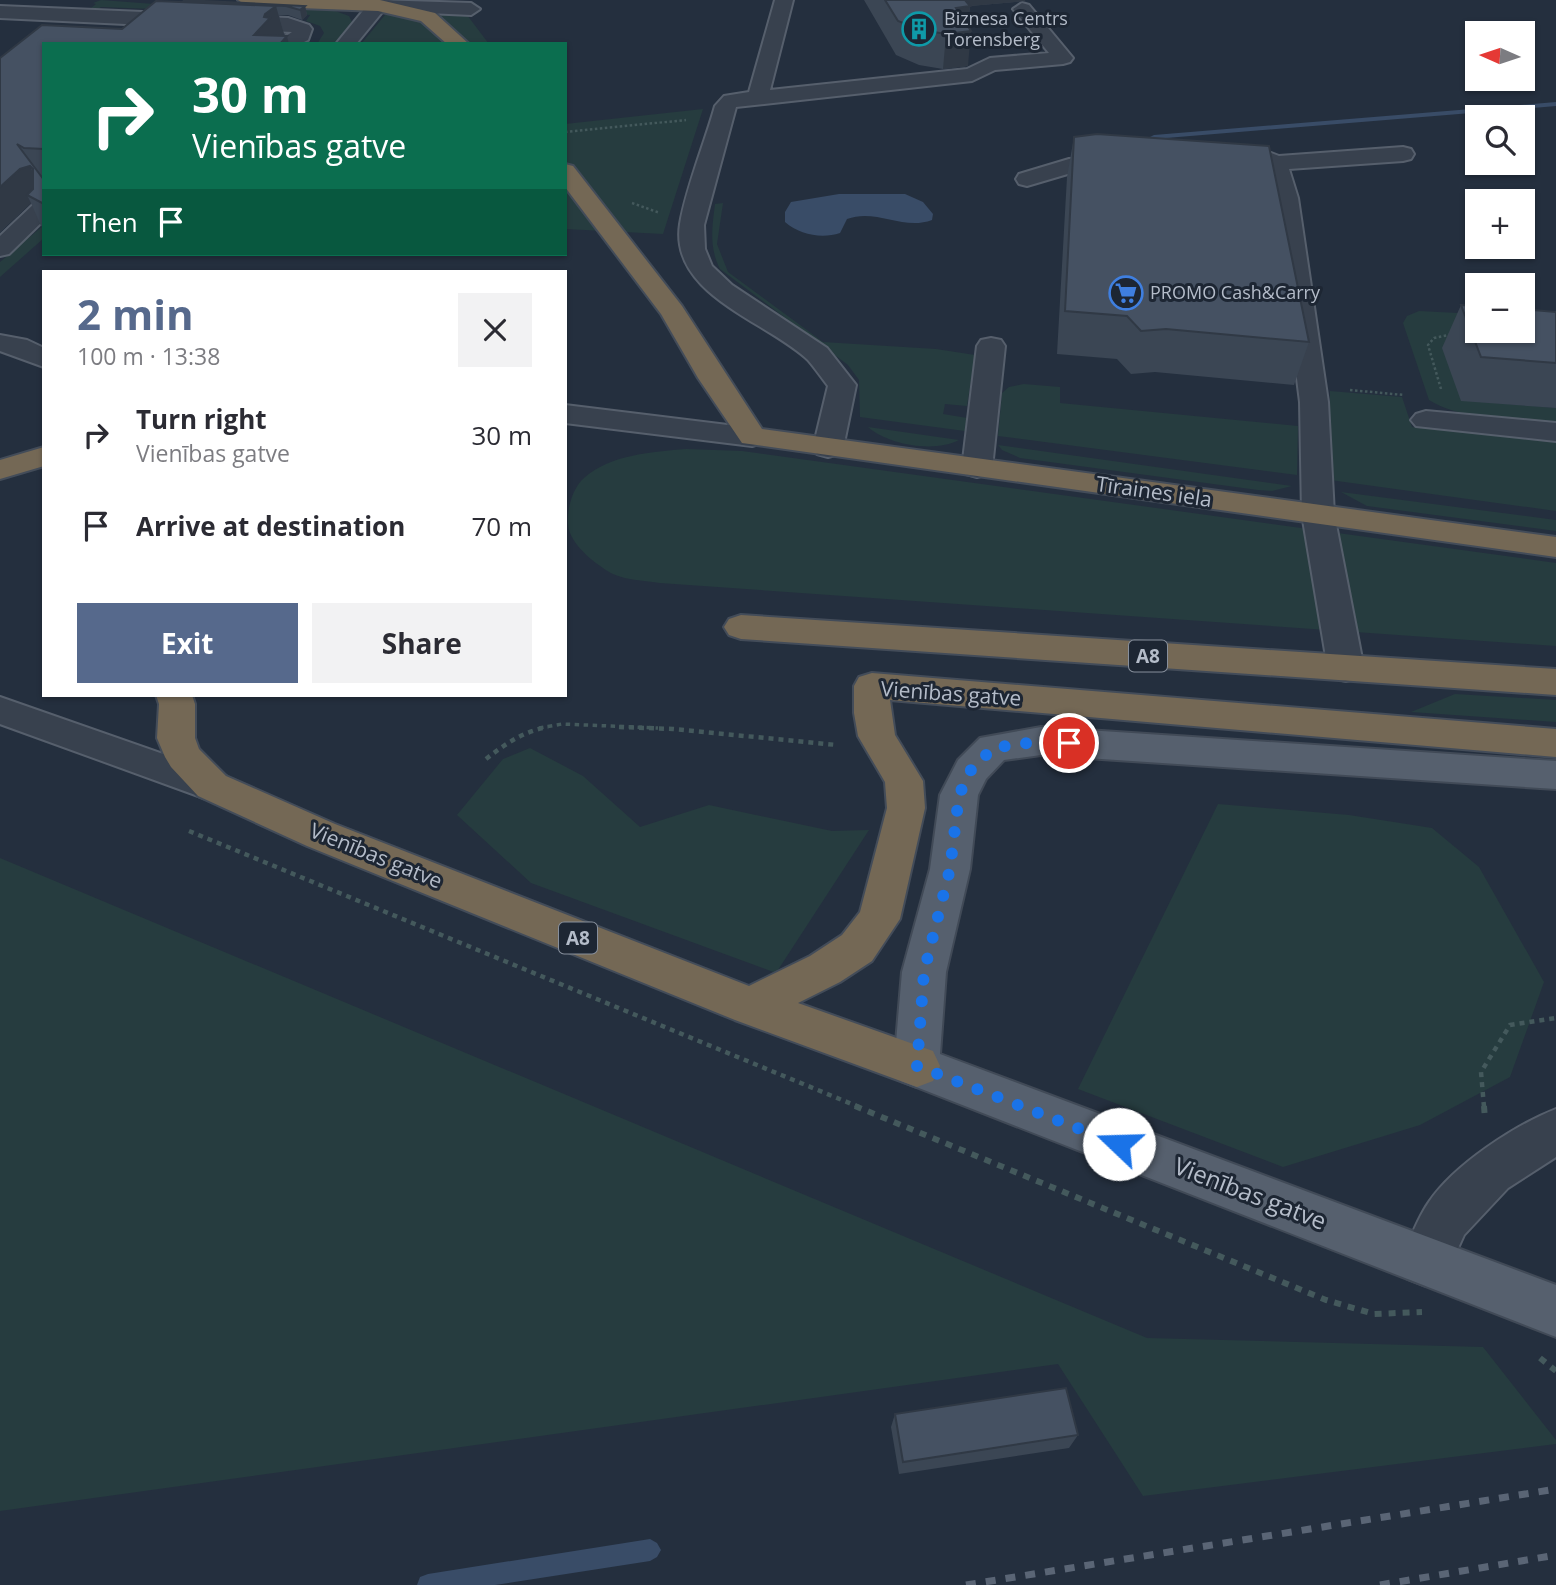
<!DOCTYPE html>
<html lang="en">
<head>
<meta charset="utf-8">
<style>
	:root { --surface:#fff; --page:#f2f2f3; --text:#2b2b33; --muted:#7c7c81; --accent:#56698c }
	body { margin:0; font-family:"Open Sans",sans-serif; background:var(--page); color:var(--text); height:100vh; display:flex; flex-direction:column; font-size:26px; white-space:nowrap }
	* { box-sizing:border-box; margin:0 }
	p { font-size:23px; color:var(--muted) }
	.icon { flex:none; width:38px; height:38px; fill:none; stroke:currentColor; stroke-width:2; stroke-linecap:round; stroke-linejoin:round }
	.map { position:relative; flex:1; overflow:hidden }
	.panel { position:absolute; left:42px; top:270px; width:525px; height:427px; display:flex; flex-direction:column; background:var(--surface); border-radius:0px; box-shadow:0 2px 5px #0004 }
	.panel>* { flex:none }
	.guide { position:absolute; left:42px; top:42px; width:525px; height:214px; border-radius:0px; box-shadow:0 2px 5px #0004; background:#0b6e4f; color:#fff; overflow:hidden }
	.needle { width:46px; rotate:273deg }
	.tools { position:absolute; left:1465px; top:21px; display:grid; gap:14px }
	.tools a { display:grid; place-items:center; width:70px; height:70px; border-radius:0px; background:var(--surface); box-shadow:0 2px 5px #0004; font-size:35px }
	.pin { position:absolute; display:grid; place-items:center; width:60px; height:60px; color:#fff; margin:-30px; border:4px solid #fff; border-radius:50%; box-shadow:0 2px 7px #0007 }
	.me { position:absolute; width:77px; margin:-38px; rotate:291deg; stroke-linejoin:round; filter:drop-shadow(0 0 5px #0008) }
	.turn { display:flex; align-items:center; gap:24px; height:147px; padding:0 35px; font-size:32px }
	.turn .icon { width:91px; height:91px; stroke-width:2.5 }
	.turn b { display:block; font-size:49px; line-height:60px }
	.then { display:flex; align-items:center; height:66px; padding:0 35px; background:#0003; gap:14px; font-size:26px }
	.round { display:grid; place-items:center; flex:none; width:74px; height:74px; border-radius:0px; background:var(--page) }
	.summary { display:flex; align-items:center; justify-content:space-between; height:119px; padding:0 35px }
	h1 { font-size:42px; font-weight:700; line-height:52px; color:var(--accent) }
	.cta { display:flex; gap:14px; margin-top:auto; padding:14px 35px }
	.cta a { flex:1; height:80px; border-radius:0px; background:var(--accent); color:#fff; font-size:28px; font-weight:700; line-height:80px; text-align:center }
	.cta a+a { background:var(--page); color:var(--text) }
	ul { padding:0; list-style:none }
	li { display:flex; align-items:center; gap:21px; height:91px; padding:0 35px }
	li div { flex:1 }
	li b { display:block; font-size:26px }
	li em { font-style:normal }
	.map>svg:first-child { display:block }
</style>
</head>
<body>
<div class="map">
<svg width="1556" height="1585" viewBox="0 0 1556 1585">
	<rect width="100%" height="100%" fill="#242f3e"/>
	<!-- green -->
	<path fill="#263c3f" d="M101 0 154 4 327 8 349 16 352 22 335 44H317L324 33 320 26 306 21 310 15 101 7 93 13 86 12 96 4 93 3Z
		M411 11 467 15 489 44H361L385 15Z
		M703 109 663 234 565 229V124Z
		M723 203 717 244 728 272 823 342 936 349 975 355 967 406 945 404 943 414 967 418 965 431 860 417 859 380 848 365 720 269C709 248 712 227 715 204Z
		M44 225V238L0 277V262Z
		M1419 311 1477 314V331H1522L1556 320 1461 400 1556 408V422C1515 418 1465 422 1429 400L1403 323 1407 316Z
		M1024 384 1060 387V403L1298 426 1297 475 998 436 1002 393 1009 387Z
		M1330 391 1402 397 1412 427 1556 439V511L1330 480Z
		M868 427 959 440C935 453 888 445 868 427Z
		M998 445 1292 486 1272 491 1258 490 1020 458 1002 450Z
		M686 449 742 451 1556 563V646L660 583C646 581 626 580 613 574 598 566 577 550 570 533 564 518 571 489 584 478 611 454 653 452 686 449Z
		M1341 492 1556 520V531L1367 506Z
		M1455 694 1556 700V722L1411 712Z
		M530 748 583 776 640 827 709 805 832 831 869 830 776 973 531 883 457 815 503 759Z
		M1218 804 1349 815 1432 828 1479 867 1544 982 1510 1077 1420 1125 1283 1167 1078 1089Z
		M0 858 1147 1338 1483 1347 1556 1440V1444L1143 1496 1058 1364 0 1511Z"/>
	<!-- water -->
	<path fill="#394c67" d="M839 194H905L923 202 933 214 932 220C903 231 876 208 847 219L840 233C822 239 800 235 785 222V212L791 202Z"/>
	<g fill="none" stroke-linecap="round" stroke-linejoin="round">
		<!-- stream -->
		<path fill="#394c67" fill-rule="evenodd" d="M1556 102V106L1154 139 1150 137 1154 135Z
			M650 1539 657 1543 661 1550 657 1557 650 1561 495 1585H417L420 1577 428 1574Z"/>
		<defs>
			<path id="minor" d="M376 0 471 3 480 9 471 15 383 11 356 44H336L371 1Z
				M775 0H793L770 90 967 69 990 58 1049 53 1013 9 1022 3 1029 5 1073 58 1070 62 1063 64 995 70 972 81 736 107 704 225 705 249 712 266 732 285 827 348 856 385 843 448 839 454 828 457 817 454 813 448 828 386C821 377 815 368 808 360 767 321 669 295 680 224 686 188 705 142 715 106L724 96 749 92Z
				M0 6 288 18 309 25 312 29 308 40 300 44H274L292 32 0 18Z
				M1253 146 1279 156 1403 147 1411 149 1414 154 1411 159 1403 161 1289 169 1298 198 1328 402 1334 514 1364 669 1359 678 1346 681 1333 678 1328 669 1302 514 1300 402 1274 198 1266 167 1245 158 1242 153 1245 148Z
				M1120 155 1128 157 1131 162 1128 167 1071 173 1027 186 1019 184 1016 179 1019 174 1069 159Z
				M44 200V220L9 254 0 256V236L36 202Z
				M0 335 27 340 44 348V367L0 351Z
				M991 338 1001 340 1005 346 992 468 988 474 977 477 966 474 962 468 977 346 981 340Z
				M565 405 752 428 762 431 767 437 762 443 752 446 565 423Z
				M1426 411 1556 423V441L1416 426 1411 420 1416 414Z
				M0 697 226 776 231 786 226 796 212 801 0 724Z
				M1556 1109V1157L1508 1188 1464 1235 1444 1279 1426 1286 1408 1279 1401 1261C1409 1242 1417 1219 1429 1202 1454 1165 1515 1125 1556 1109Z"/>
			<path id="major" d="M1041 727 1556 761V789L1041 755 1004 760 986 779 978 795 970 869 946 972 940 1054 1556 1285V1337L901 1081 894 1066 902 972 930 869 940 795 958 760 980 738Z"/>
			<path id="highway" d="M238 0H380L435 13 469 44H447L421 21 378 11 247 6Z
				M565 164 573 166 682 306 762 429 1556 537V557L742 443 698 378 661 314 565 187Z
				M44 447V466L0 479V460Z
				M741 615 1556 669V695L741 639 729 635 724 627 729 619Z
				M872 673 1556 729V757L890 700 895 735 923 781 925 808 900 919 872 961 840 982 798 1003 933 1051 940 1066 933 1081 917 1087 735 1020 307 846 198 796 171 767 165 757 157 738 159 704 156 695H192L195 704V738L199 749 226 776 335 824 749 986 810 956 842 935 860 912 887 808 885 782 858 736 854 713V686L859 677Z"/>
		</defs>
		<!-- minor casing -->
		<use href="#minor" stroke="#565f6c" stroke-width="4"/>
		<!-- major casing -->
		<use href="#major" stroke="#414a57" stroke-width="4"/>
		<!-- highway casing -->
		<use href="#highway" stroke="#434c59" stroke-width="4"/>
		<!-- path-far3 -->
		<path stroke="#44595c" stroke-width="2.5" stroke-dasharray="2.5 2.5" stroke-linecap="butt" d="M565 132 686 120
			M632 203 660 213
			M1441 389 1428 345 1434 338 1454 334
			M1350 390 1404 395"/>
		<!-- path-far2 -->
		<path stroke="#44595c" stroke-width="3.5" stroke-dasharray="4.5 4.5" stroke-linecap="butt" d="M539 728 562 724 658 728"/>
		<!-- path-far1 -->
		<path stroke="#44595c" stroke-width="4.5" stroke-dasharray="5 5" stroke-linecap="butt" d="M619 727 673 729 837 745
			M486 759C505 744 524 731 548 727
			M189 831 859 1107
			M1484 1107 1481 1072 1510 1025 1556 1018"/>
		<!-- path -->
		<path stroke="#44595c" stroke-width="6" stroke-dasharray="7 7" stroke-linecap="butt" d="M855 1106 1326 1300 1374 1314 1422 1312
			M1484 1106 1485 1119
			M1540 1358 1556 1371"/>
		<!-- minor -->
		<use href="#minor" fill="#38414e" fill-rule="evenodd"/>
		<!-- major -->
		<use href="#major" fill="#56606e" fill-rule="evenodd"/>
		<!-- highway -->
		<use href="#highway" fill="#746855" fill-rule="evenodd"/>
		<!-- rail -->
		<path stroke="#5a6575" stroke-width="7" stroke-dasharray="10 10" stroke-linecap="butt" d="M966 1585 1556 1489
			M1380 1585 1556 1555"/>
	</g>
	<!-- wall -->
	<path fill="#3b4654" d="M184 0 305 6 307 15 302 20 288 15H279L284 34 282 36H287L289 44H44V228L41 226 31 203 0 232V58L42 25 122 29 156 1 183 2Z
		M864 0H1025V1L970 6 968 25V66L943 69 919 65 896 55Z
		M1074 137 1309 342 1294 385 1155 372 1131 374 1117 359 1057 354 1067 177Z
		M1461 305 1556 312V408L1461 401 1442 348Z
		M895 1414 1078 1435 1069 1448 899 1474 891 1427Z"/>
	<!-- shaded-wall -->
	<path fill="#303945" d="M944 0H1025V1L970 6 967 31H971L968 66 943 69 946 34 956 8Z
		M276 6 284 34 276 40 254 35 264 17 265 14Z
		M305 6 307 15 302 20 300 10Z
		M287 36 289 44H280Z
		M30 166 43 197 33 198 20 169Z
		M20 169 33 198 27 195 31 203 0 232V187Z"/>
	<!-- building -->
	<path fill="#455162" stroke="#303945" stroke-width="2" d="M184 0 305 6 300 10 286 6 183 2Z
		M885 0H965L970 6 956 8 971 31 946 34 921 30 898 21Z
		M156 1 276 6 265 14 264 17 270 18 254 35 287 36 280 44H44V149L24 148 17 144 44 180V204L27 195 33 189V169L30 166 20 169 0 187V58L42 25 122 29Z
		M1097 134 1269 146 1309 342 1166 329 1141 331 1127 316 1065 311 1074 137Z
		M1461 305 1477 306V331H1522V309L1556 312V363L1481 357Z
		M1066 1388 1078 1435 903 1462 895 1414Z"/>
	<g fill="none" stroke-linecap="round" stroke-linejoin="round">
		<!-- route -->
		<path stroke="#1a73e8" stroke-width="12" stroke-dasharray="0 21.6" d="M1069 743 1041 741 993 748 971 770 959 795 950 869 924 972 917 1066 1119 1144"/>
	</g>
	<!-- icons -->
	<defs>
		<symbol id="building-ring" viewBox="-11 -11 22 22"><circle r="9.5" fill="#1d2633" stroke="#0f9aa8" stroke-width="1.5"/><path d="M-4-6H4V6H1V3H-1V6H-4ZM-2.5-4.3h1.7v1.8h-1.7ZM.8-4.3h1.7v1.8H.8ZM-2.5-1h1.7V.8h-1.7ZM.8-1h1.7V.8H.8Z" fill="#0f9aa8"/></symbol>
		<symbol id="supermarket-ring" viewBox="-11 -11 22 22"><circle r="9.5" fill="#1d2633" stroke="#3f7fe0" stroke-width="1.5"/><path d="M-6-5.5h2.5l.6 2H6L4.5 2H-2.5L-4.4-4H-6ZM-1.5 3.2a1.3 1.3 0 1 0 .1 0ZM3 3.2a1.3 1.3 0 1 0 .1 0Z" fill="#3f7fe0"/></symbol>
	</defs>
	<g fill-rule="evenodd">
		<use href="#building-ring" x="900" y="10" width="38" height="38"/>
		<use href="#supermarket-ring" x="1107" y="274" width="38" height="38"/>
	</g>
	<g text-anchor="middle" stroke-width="6" stroke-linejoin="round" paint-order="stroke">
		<!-- far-poi labels -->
		<g font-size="18" fill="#b4bcc9" stroke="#1d2633" text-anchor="start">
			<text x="944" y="25">Biznesa Centrs<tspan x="944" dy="21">Torensberg</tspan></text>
			<text x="1150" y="299">PROMO Cash&amp;Carry</text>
		</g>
		<!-- shield labels -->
		<g fill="#1d2633" stroke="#878f9c" stroke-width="2">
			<rect x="1129" y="640.5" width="38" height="31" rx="5"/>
			<rect x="559" y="922.5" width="38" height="31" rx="5"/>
		</g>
		<g font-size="19" font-weight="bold" fill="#b4bcc9">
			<text x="1148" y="663">A8</text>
			<text x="578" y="945">A8</text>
		</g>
		<!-- street labels -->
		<g font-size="21" fill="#b4bcc9" stroke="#1d2633">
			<text transform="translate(1154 492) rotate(8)" y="7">Tīraines iela</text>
			<text transform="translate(951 694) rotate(4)" y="7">Vienības gatve</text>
			<text transform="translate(376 856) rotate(22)" y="7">Vienības gatve</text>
		</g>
		<!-- near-street labels -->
		<g font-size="24" fill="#b4bcc9" stroke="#1d2633">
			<text transform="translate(1250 1194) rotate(21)" y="8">Vienības gatve</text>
		</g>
	</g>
</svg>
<div class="tools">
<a><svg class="needle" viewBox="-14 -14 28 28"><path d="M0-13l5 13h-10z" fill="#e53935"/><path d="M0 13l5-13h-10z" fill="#7c7c81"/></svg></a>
<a><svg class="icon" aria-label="search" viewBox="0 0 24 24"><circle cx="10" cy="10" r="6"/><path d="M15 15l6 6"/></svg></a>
<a>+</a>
<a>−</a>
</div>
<div class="pin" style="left:1069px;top:743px;background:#d93025"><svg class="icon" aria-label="arrive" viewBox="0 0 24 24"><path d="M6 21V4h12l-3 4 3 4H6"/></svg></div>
<svg class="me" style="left:1119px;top:1144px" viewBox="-20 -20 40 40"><circle r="19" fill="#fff"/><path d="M0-13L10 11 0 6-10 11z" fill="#1a73e8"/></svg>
<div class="guide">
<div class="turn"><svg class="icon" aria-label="right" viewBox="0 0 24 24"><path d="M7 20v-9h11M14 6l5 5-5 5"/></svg><div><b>30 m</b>Vienības gatve</div></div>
<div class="then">Then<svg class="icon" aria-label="arrive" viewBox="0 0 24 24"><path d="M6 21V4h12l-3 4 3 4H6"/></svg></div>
</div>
<section class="panel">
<div class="summary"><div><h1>2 min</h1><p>100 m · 13:38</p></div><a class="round"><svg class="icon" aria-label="close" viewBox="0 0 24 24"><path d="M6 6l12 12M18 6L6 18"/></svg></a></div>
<ul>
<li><svg class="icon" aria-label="right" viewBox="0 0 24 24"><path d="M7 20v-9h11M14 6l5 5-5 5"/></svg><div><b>Turn right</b><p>Vienības gatve</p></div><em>30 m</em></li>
<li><svg class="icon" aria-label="arrive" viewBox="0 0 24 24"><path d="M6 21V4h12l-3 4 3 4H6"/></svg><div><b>Arrive at destination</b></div><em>70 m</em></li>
</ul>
<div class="cta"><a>Exit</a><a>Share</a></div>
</section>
</div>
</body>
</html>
